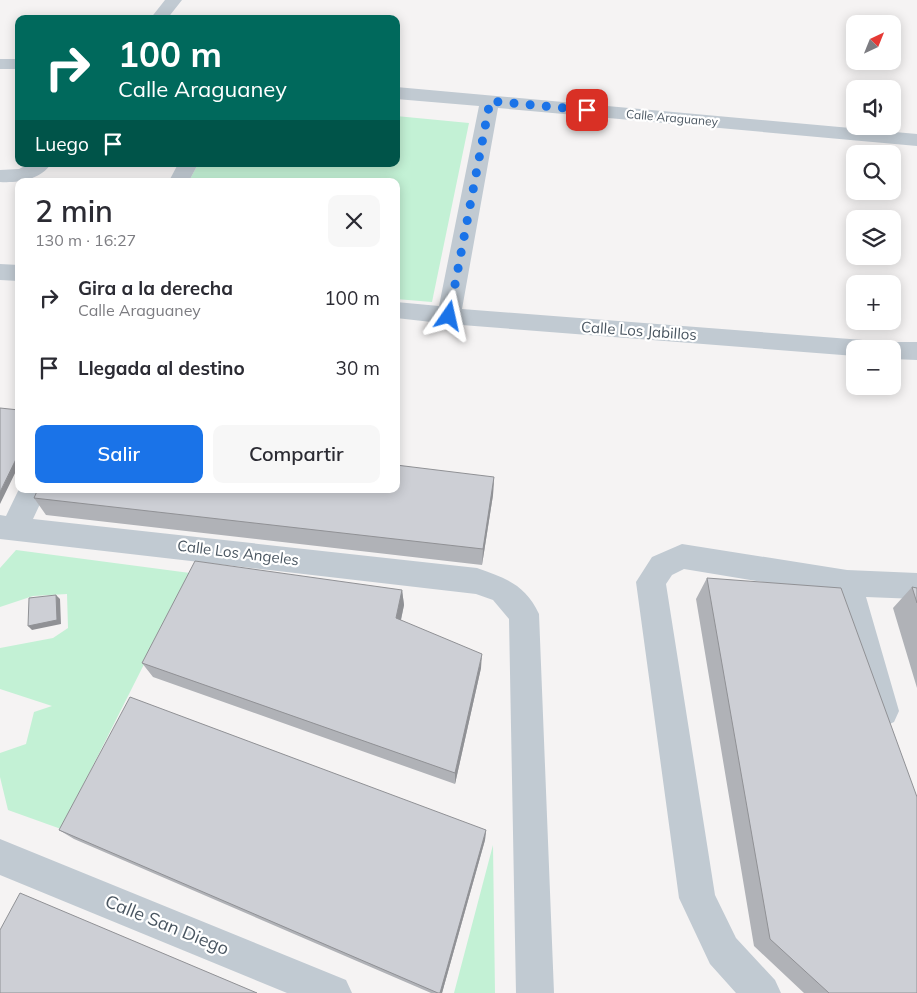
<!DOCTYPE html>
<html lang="es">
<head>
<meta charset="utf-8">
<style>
	:root { --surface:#fff; --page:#f7f7f7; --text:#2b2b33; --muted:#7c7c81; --accent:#1a73e8 }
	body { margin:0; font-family:Mulish,sans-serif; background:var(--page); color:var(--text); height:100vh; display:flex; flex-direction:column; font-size:19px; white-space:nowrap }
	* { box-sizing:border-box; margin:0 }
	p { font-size:16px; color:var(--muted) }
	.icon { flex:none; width:28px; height:28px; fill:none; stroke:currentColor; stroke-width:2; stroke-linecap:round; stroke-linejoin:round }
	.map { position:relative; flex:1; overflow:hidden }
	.sheet { position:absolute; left:15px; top:178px; width:385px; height:315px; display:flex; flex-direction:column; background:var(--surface); border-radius:10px; box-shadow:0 2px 12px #0003 }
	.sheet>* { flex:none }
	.hud { position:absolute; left:15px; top:15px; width:385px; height:152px; border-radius:10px; box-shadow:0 2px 12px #0003; background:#00695c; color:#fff; overflow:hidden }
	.needle { width:32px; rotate:43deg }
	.buttons { position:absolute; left:846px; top:15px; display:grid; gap:10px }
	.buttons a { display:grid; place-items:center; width:55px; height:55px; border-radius:10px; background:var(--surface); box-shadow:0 2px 12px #0003; font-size:25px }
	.pin { position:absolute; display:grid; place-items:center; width:42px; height:42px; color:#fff; margin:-21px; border-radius:10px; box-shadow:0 2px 8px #0006 }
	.me { position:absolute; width:55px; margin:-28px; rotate:11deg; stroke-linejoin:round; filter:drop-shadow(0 0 4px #0008) }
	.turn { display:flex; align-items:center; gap:18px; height:105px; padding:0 20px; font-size:22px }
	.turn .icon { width:65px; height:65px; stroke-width:2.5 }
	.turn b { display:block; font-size:35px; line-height:42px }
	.then { display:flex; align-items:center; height:48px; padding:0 20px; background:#0003; gap:10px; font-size:19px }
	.round { display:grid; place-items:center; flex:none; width:52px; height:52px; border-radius:10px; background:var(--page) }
	.head { display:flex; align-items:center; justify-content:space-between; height:85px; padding:0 20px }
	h1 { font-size:30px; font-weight:600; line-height:38px }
	.primary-button { display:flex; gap:10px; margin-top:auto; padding:10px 20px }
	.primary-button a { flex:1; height:58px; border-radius:10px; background:var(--accent); color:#fff; font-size:20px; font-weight:600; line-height:58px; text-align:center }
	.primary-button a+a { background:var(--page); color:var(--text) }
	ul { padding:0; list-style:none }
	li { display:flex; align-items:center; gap:15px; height:70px; padding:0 20px }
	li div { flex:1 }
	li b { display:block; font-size:19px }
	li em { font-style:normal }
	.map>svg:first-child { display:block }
</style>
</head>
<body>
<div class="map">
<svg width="917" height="993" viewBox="0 0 917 993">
	<rect width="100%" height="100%" fill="#f5f3f3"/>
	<!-- green -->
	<path fill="#c3f1d5" d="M396 116 469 123 432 302 396 299V181H189L198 164H396Z
		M16 550 190 573 61 829 8 810 0 777V753L26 744 34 712 52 706 0 689V648L53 638 68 628 67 594 33 596 0 607V568Z
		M493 845 495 993H454Z"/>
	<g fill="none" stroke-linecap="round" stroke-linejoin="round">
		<!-- minor -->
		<path fill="#c1cad2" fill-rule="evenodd" d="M165 0H182L167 19H150Z
			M0 59H19V69H0Z
			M396 87 917 134V146L498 108 462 309 889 342H917V360L892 359V349H855V356L449 324 396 318V302L439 306 479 106 396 99Z
			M29 164H51C40 180 18 183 0 182V170L19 169Z
			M178 164H198L189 181H169Z
			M0 264 19 265V281L0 280Z
			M19 489H47L33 519 477 568C505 578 525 584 539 614L554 993H516L509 619 493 600 476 594 0 539V515L6 516Z
			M682 544 847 570 917 573V599L866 597 899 711 894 722 883 727 872 722 867 711 835 594 684 569 672 575 666 584 715 895 736 938 775 980 781 993H736L710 964 679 898 636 582 652 557Z
			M0 839 346 980 352 993H287L0 875Z"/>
	</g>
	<!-- wall -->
	<path fill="#b0b2b7" d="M494 477 493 495 482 565 46 515 34 498Z
		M707 578 917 993H804L754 946 696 599Z
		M912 587 917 588V688L893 608Z
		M402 590 404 605 401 620 481 668 455 784 153 677 142 663Z
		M59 830H486L485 840 442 993H431L74 839Z"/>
	<!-- shaded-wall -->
	<path fill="#909195" d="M19 453V465L0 504V492Z
		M494 477 493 495 482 565 483 549Z
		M402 590 404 605 398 633 396 618Z
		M56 595 60 599 61 624 32 630 28 626Z
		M482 654 481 668 455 784V773Z
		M486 830 485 840 442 993H440Z"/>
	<!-- building -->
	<path fill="#cdcfd5" stroke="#909195" d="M0 408 19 410V453L0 492Z
		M396 465 494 477 483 549 34 498 38 489H396Z
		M195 561 402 590 396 618 482 654 455 773 142 663Z
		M707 578 841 588 917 797V993H829L770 939Z
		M912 587 917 588V603Z
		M56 595 57 620 28 626 29 598Z
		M130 697 486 830 440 993H438L59 830Z
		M20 893 257 993H0V930Z"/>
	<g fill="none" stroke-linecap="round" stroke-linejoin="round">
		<!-- route -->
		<path stroke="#1a73e8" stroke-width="9" stroke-dasharray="0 16.2" d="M449 316 490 101 587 110"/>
	</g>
	<g text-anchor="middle" stroke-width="4.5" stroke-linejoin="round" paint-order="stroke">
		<!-- far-street labels -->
		<g font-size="12" fill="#4a5661" stroke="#fff">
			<text transform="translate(672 118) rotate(5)" y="4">Calle Araguaney</text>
		</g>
		<!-- street labels -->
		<g font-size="15" fill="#4a5661" stroke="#fff">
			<text transform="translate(639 331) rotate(4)" y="5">Calle Los Jabillos</text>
			<text transform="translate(238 553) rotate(7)" y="5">Calle Los Angeles</text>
		</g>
		<!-- near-street labels -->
		<g font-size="18" fill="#4a5661" stroke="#fff">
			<text transform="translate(167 925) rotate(22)" y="6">Calle San Diego</text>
		</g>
	</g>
</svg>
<div class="buttons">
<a><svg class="needle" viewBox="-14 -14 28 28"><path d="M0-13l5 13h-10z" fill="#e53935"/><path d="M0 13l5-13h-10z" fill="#7c7c81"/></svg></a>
<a><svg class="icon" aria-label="sound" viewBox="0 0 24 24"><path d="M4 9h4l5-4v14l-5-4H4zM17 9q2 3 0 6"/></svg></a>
<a><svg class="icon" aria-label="search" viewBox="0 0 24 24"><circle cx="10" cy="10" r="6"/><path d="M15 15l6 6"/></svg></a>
<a><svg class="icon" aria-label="layers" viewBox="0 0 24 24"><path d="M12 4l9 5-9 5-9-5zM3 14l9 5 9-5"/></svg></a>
<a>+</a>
<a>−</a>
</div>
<div class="pin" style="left:587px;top:110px;background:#d93025"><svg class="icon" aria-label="arrive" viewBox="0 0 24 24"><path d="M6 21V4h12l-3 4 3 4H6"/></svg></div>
<svg class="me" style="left:449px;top:316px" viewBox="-20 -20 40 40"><path d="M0-17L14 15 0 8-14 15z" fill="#1a73e8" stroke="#fff" stroke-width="4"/></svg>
<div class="hud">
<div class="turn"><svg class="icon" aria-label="right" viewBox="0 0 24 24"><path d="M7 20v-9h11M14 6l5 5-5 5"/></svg><div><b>100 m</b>Calle Araguaney</div></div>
<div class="then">Luego<svg class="icon" aria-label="arrive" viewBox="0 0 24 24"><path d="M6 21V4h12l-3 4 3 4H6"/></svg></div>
</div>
<section class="sheet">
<div class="head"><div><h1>2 min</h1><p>130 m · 16:27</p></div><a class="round"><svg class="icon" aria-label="close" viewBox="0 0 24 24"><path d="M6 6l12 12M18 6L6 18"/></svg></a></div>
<ul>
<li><svg class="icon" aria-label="right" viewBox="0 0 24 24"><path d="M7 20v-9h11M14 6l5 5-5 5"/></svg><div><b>Gira a la derecha</b><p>Calle Araguaney</p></div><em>100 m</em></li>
<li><svg class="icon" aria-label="arrive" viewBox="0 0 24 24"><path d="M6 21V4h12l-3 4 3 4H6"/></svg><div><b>Llegada al destino</b></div><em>30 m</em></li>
</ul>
<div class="primary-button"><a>Salir</a><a>Compartir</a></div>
</section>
</div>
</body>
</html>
